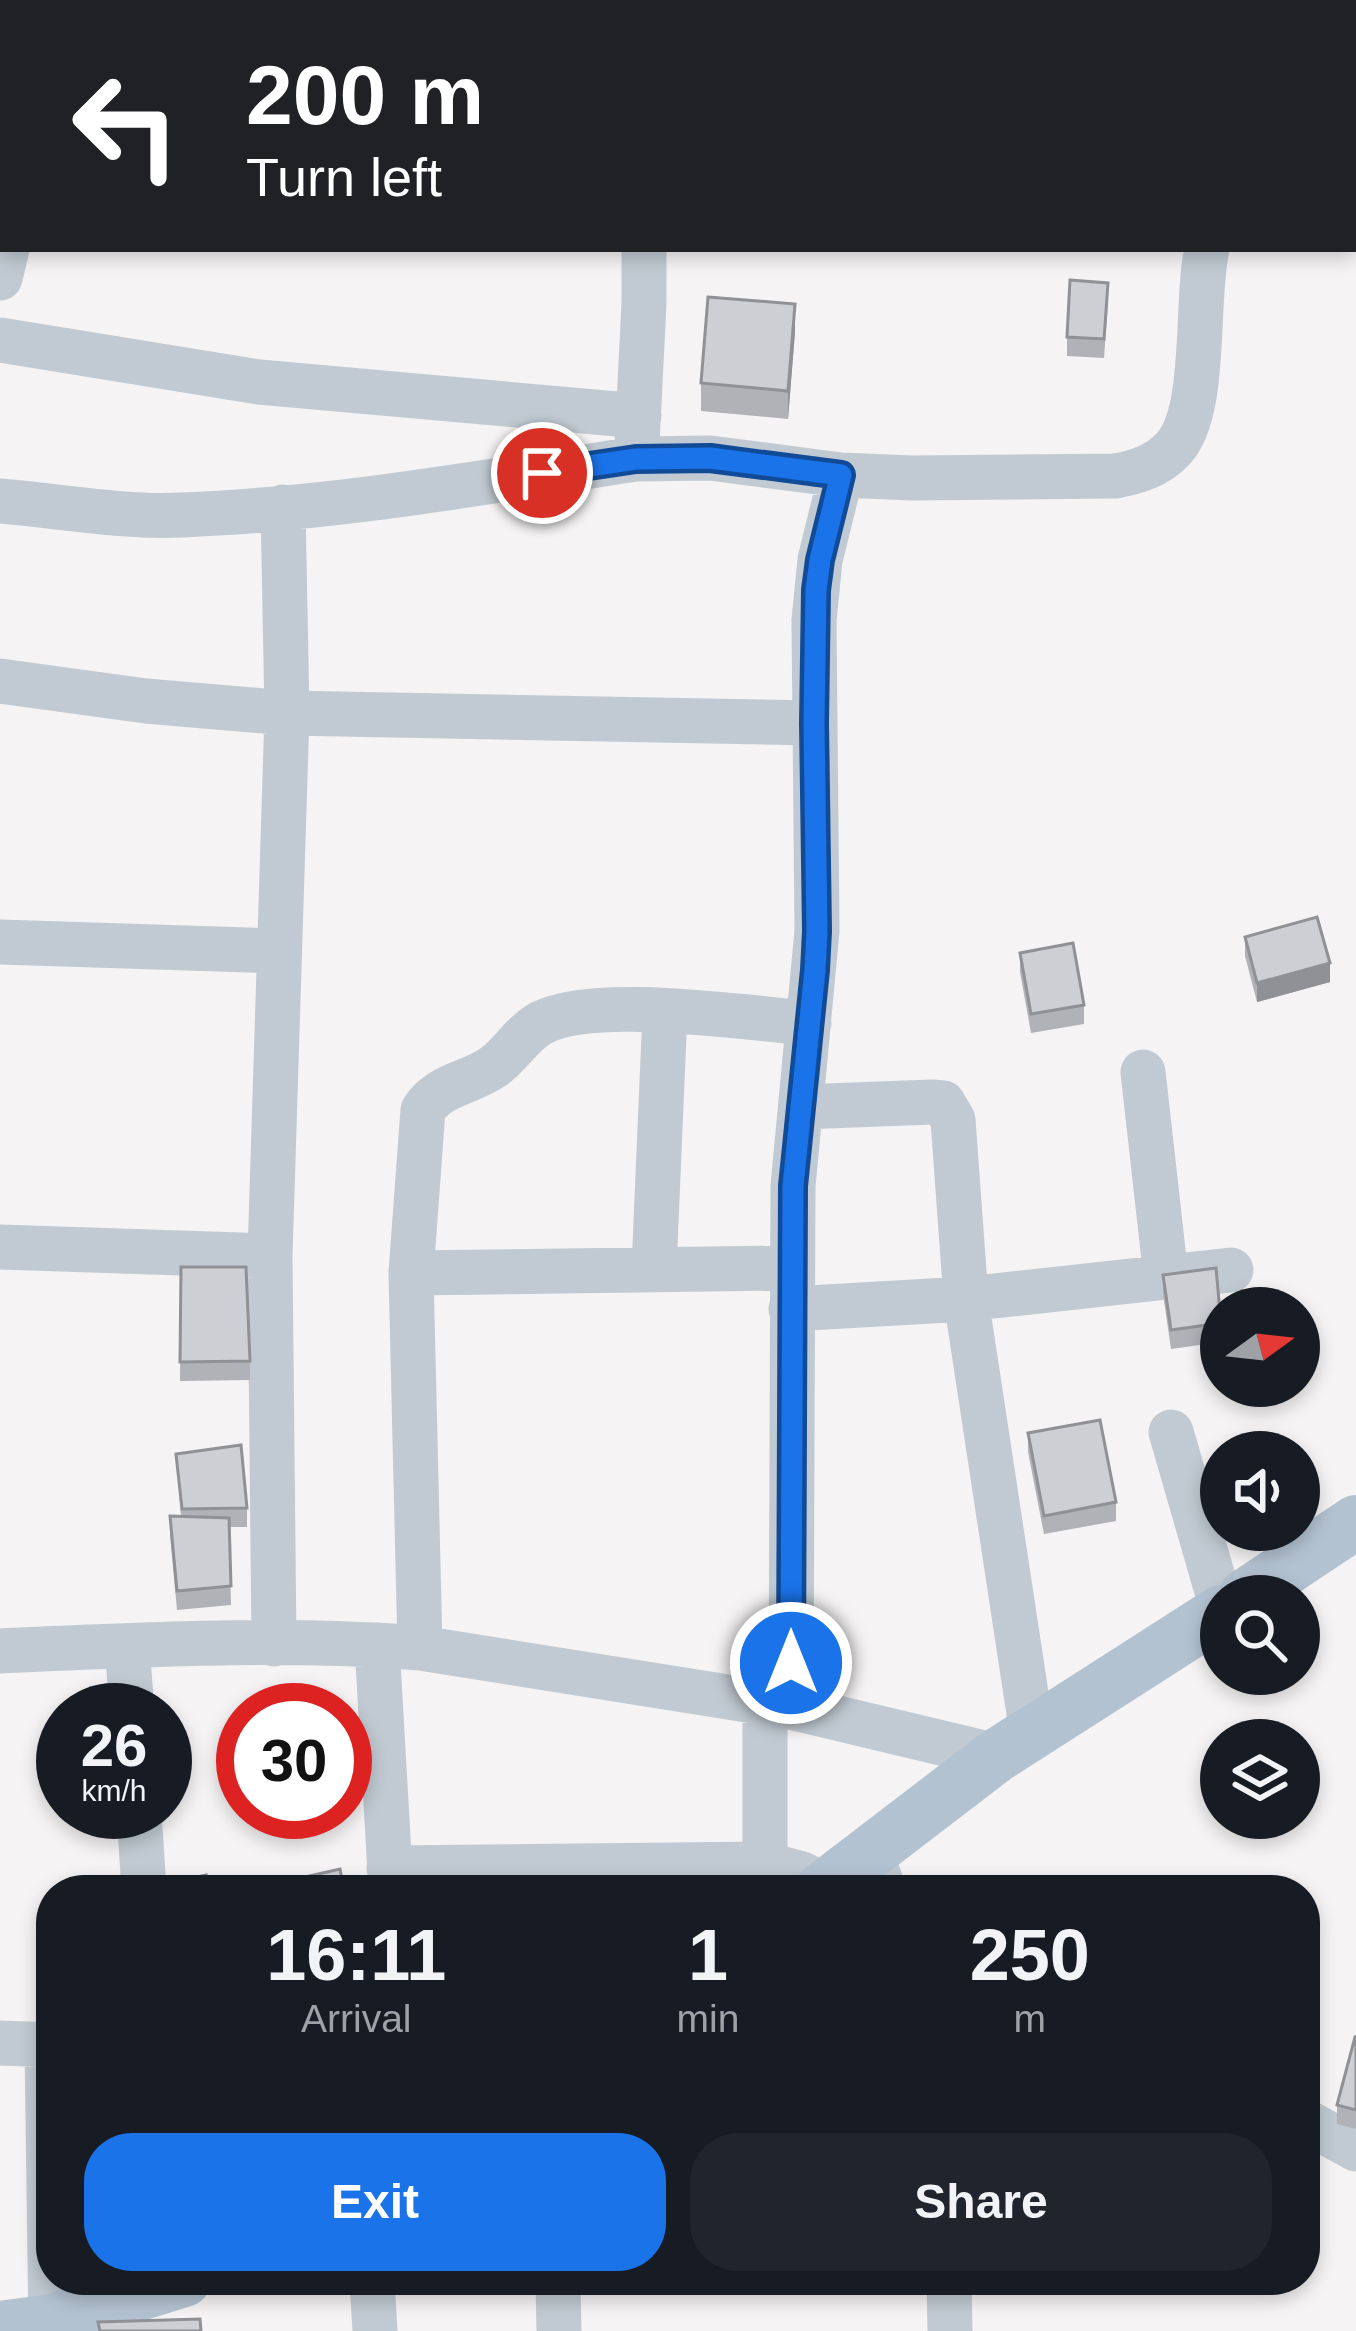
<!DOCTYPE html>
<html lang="en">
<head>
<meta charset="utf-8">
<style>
	:root { --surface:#171b24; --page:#20242c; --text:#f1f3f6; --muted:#9ea1a6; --accent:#1a73e8 }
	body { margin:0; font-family:Helvetica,sans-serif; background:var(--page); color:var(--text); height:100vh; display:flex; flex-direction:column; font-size:45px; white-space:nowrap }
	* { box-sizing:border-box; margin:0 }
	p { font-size:39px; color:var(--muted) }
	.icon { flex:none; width:66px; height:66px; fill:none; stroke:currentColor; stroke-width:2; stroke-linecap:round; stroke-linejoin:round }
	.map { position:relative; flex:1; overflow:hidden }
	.sheet { position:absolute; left:36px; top:1875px; width:1284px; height:420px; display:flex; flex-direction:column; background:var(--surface); border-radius:48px; box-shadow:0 6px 18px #0003 }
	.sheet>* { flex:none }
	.top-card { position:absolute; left:0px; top:0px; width:1356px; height:252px; box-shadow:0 6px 18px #0003; background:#202124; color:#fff; overflow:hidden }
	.needle { width:78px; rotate:75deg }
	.controls { position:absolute; left:1200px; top:1287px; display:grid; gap:24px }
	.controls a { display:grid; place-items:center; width:120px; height:120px; border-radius:50%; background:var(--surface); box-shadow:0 6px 18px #0003; font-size:60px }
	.speed { position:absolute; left:36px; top:1683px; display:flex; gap:24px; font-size:60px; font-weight:700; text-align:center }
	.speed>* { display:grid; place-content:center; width:156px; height:156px; border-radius:50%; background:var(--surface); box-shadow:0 6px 18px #0003; line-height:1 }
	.speed small { font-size:30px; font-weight:400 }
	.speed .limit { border:18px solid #d22; background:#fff; color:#111 }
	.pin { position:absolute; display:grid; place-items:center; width:102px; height:102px; color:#fff; margin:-51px; border:6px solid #fff; border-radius:50%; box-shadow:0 3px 12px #0007 }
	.me { position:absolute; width:132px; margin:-66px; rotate:0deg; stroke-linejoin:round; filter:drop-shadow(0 0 9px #0008) }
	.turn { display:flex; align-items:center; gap:42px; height:252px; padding:0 48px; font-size:54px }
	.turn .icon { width:156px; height:156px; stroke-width:2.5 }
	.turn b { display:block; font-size:84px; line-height:102px }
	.eta { display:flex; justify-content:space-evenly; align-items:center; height:204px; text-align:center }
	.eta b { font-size:72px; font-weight:700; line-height:84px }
	.button { display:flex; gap:24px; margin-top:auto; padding:24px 48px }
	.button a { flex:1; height:138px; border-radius:48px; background:var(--accent); color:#fff; font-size:48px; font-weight:700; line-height:138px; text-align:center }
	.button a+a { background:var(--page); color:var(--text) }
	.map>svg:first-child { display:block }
</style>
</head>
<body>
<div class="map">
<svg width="1356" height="2331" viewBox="0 0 1356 2331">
	<rect width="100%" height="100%" fill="#f5f3f3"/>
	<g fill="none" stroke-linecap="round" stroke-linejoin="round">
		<!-- minor -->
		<path stroke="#c1cad2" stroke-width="45" d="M72 3V0
			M0 110H3
			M1353 214H1356
			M0 278 7 249
			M0 340 259 382 639 416
			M637 444 644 303V249
			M0 501C59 506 124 518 182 515 335 509 485 482 636 459L710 458 841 475 912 478 1115 476C1137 472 1157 466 1173 449 1208 412 1195 301 1207 249
			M0 681 146 701 287 713 814 723
			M0 942 277 951
			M1143 1072 1166 1277
			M801 1107 932 1102 943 1103 953 1120 966 1299 1032 1733
			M0 1247 270 1256
			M654 1269 665 1012
			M411 1273 791 1268
			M791 1309 966 1299 1231 1270
			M1171 1432 1221 1605
			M274 1644 270 1256 287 713 283 507
			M377 1645 391 1890
			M127 1646 132 1710
			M420 1648 411 1273 423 1110C439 1084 469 1084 493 1067 511 1055 521 1034 541 1023 595 995 744 1018 809 1023
			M0 1651C139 1645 281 1637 420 1648L791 1707 996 1756
			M791 1707 793 1186 817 931 814 620 820 560 841 475
			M139 1812 144 1890
			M870 1852 884 1890
			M765 1864V1703
			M389 1868 765 1864 802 1874 826 1886
			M0 2043 51 2045
			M47 2045 51 2331
			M1305 2121 1356 2149
			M372 2280 375 2331
			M558 2280 559 2331
			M949 2280 950 2331"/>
		<!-- major -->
		<path stroke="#b3c2d1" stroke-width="54" d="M1245 1596 1356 1522
			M821 1890 996 1756 1221 1612
			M0 2328 52 2321 184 2280"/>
	</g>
	<!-- wall -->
	<path fill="#b0b2b7" d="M914 0H1024V3H914Z
		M1108 302 1104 358 1067 356V337Z
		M795 332 788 419 701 411V383Z
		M1245 937 1330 982 1257 1002 1245 956Z
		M1020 953 1084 1005V1024L1031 1033 1020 972Z
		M181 1267 250 1361V1380L180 1381Z
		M1163 1275 1221 1309V1342L1171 1349 1163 1294Z
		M1028 1433 1116 1502V1521L1044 1534 1028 1452Z
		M176 1454 247 1508V1527H229L231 1605 177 1610 170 1535V1516H181Z
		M1356 2037V2129L1337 2124V2105Z"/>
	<!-- shaded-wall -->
	<path fill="#909195" d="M795 304V332L788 419V391Z
		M1330 963V982L1257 1002V983Z"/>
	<!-- building -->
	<path fill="#cdcfd5" stroke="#909195" stroke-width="3" d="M1070 280 1108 283 1104 339 1067 337Z
		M708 297 795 304 788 391 701 383Z
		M1317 917 1330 963 1257 983 1245 937Z
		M1073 943 1084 1005 1031 1014 1020 953Z
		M181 1267H246L250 1361 180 1362Z
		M1216 1268 1221 1323 1171 1330 1163 1275Z
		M1100 1420 1116 1502 1044 1516 1028 1433Z
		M241 1445 247 1508 182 1509 176 1454Z
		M170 1516 229 1518 231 1586 177 1591Z
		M340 1869 344 1890H294L292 1880Z
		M206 1875 205 1890H159L160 1886Z
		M1355 2037H1356V2110L1337 2105Z
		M200 2319 201 2331H100L98 2322Z"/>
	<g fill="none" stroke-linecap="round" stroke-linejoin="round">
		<defs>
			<path id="route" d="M542 473 636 459 710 458 841 475 820 560 816 590 814 723 817 931 815 970 793 1186 791 1663"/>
		</defs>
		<!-- route casing -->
		<use href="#route" stroke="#114b97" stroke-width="30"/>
		<!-- route -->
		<use href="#route" stroke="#1a73e8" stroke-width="21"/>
	</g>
</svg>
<div class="controls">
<a><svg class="needle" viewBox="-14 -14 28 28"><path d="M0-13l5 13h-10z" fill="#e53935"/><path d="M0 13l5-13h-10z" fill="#9ea1a6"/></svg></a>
<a><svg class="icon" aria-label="sound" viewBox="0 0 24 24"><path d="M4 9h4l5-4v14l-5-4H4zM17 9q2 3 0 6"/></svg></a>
<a><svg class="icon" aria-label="search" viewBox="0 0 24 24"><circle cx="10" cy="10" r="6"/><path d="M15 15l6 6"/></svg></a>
<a><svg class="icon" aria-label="layers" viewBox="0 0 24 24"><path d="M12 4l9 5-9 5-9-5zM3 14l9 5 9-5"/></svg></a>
</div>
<div class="speed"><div>26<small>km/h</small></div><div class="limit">30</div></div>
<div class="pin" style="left:542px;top:473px;background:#d93025"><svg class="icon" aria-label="arrive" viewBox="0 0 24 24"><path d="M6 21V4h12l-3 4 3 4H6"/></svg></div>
<svg class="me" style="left:791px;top:1663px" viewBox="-20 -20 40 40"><circle r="17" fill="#1a73e8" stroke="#fff" stroke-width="3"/><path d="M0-11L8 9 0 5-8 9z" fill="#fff"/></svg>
<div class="top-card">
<div class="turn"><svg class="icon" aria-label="left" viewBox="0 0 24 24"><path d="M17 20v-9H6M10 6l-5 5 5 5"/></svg><div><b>200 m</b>Turn left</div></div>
</div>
<section class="sheet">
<div class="eta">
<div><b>16:11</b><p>Arrival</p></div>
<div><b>1</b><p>min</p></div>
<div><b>250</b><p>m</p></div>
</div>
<div class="button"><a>Exit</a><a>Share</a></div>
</section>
</div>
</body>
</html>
